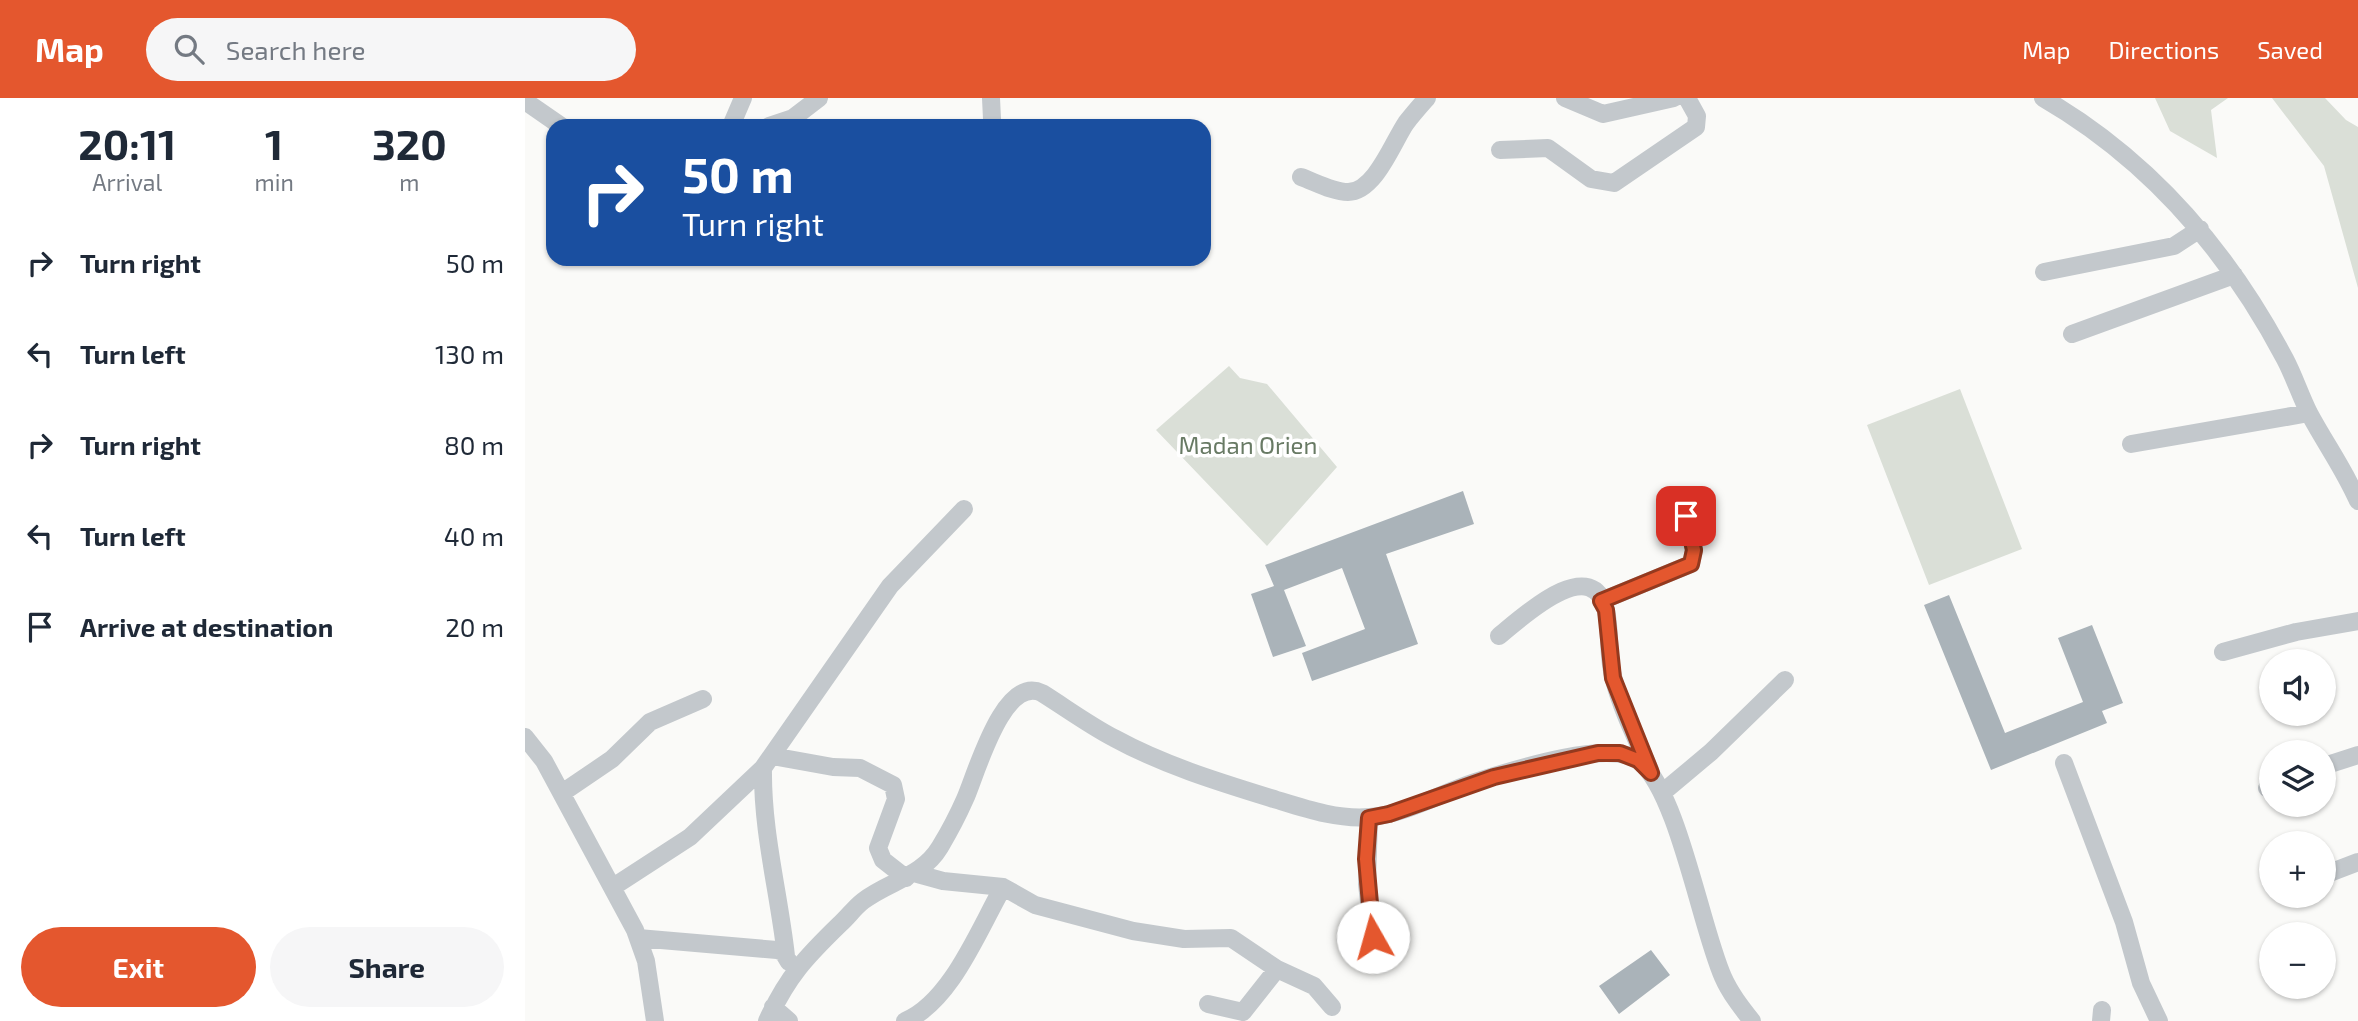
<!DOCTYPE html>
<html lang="en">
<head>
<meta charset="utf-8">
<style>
	:root { --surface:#fff; --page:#f6f6f7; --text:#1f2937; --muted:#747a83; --accent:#e4572e }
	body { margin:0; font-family:"Exo 2",sans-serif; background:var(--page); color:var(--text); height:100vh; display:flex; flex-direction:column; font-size:26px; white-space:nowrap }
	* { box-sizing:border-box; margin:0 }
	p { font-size:23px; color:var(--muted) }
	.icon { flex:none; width:38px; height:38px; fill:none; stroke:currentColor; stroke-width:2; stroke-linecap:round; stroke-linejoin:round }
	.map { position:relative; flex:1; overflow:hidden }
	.details { display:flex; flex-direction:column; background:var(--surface); width:525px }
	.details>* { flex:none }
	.hud { position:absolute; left:21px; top:21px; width:665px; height:147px; border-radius:21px; box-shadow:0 2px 5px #0004; background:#1a4fa0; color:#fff; overflow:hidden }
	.tools { position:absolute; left:1734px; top:551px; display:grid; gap:14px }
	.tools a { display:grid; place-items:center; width:77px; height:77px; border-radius:50%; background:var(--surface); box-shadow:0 2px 5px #0004; font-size:35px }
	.pin { position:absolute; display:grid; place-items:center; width:60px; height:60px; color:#fff; margin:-30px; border-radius:14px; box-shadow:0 4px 10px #0006 }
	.me { position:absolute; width:77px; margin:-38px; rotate:353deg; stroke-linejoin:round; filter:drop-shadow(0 0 5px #0008) }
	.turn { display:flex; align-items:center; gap:24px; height:147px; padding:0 21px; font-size:32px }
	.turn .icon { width:91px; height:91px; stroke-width:2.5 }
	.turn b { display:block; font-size:49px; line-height:60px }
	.eta { display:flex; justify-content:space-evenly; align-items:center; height:119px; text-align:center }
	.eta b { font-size:42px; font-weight:700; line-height:49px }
	.cta { display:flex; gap:14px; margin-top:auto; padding:14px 21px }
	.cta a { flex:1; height:80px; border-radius:42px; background:var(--accent); color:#fff; font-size:28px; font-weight:700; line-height:80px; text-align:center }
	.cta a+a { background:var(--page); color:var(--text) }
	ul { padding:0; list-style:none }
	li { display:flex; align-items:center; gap:21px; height:91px; padding:0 21px }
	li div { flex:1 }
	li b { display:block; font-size:26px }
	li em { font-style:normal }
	header { display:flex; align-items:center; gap:42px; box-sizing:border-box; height:98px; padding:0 35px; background:var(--accent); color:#fff }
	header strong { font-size:33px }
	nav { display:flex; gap:38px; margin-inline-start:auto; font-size:24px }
	.search { width:490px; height:63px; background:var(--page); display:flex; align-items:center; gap:18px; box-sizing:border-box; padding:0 24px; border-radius:38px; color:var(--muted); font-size:26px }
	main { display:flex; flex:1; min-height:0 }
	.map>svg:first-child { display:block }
</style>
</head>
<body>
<header>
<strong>Map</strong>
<div class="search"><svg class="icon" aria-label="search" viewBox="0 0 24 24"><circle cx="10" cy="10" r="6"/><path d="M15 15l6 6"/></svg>Search here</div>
<nav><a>Map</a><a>Directions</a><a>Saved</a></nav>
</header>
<main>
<section class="details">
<div class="eta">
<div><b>20:11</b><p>Arrival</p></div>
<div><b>1</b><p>min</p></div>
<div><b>320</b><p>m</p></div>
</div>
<ul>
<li><svg class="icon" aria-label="right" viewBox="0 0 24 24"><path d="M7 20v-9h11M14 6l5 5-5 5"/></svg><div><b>Turn right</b></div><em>50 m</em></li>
<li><svg class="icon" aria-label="left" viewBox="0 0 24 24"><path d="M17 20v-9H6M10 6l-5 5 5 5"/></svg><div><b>Turn left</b></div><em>130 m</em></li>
<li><svg class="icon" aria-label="right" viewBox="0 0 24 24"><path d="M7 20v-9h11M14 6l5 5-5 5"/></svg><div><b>Turn right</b></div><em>80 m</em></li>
<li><svg class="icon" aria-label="left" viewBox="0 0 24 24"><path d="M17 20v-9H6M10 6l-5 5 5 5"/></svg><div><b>Turn left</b></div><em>40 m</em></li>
<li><svg class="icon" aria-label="arrive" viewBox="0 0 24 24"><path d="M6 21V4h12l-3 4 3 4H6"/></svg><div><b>Arrive at destination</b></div><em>20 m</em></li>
</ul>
<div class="cta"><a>Exit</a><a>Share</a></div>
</section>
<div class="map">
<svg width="1833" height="923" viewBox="0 0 1833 923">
	<rect width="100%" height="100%" fill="#fafaf8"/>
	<!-- green -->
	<path fill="#dadfd7" d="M1630 0H1703L1686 12 1692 60 1645 33Z
		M1747 0H1800L1821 22 1833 29V190L1799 68Z
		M704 268 715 280 742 286 812 369 742 448 631 332Z
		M1435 291 1497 451 1404 487 1342 327Z"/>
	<!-- building -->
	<path fill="#aab3b9" d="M938 393 949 426 861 456 893 546 787 583 777 555 840 531 817 470 759 492 781 548 748 559 726 496 749 488 740 467Z
		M1424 497 1480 635 1558 604 1533 540 1567 527 1598 605 1577 613 1582 625 1466 672 1399 507Z
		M1126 852 1145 877 1094 916 1074 888Z"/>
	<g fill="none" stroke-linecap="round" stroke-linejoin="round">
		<!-- minor -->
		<path stroke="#c3c8cc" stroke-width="18" d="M466 0 467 21
			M1040 0 1078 16 1149 0
			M1518 0C1625 62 1703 153 1760 261 1769 278 1775 297 1784 315 1800 345 1819 371 1833 403
			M0 3 36 28
			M206 28 218 0
			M244 28 268 20 294 0
			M975 52 1023 50 1066 81 1089 85 1171 29 1172 18 1162 0
			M776 79C790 84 808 94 823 94 850 94 868 44 881 25 887 17 895 8 902 0
			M1519 174 1649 148 1675 131
			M1547 236 1709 177
			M1606 346 1784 315
			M1076 503 1166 466 1169 452 1162 418
			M974 538C995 521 1067 453 1081 512 1086 535 1082 559 1089 582 1097 613 1112 642 1125 672
			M1698 554 1771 534 1833 523
			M0 639 19 663 110 832 121 863 130 923
			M247 658 308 669 335 670 368 687 371 701 353 750 358 762 381 780
			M1539 665 1599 824 1616 885 1634 923
			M1799 668 1833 657
			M238 670C237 734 254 795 261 858
			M1742 690 1746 688
			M37 695 87 661 125 624 178 601
			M1137 695 1186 654 1260 582
			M844 720 842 786 850 857
			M389 775 418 783 478 789 510 807 608 833 659 841 706 840 752 871 789 888 807 909
			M1799 777 1833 764
			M88 789 165 739 238 670 365 488 439 411
			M113 840 252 852 258 854 264 864
			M683 906 718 914 752 871
			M248 909 264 923
			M242 923C263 878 280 860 315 826 323 819 329 810 338 803 364 783 397 779 415 749 424 734 433 717 440 701 451 677 478 576 517 595 541 610 564 627 589 640 640 668 697 685 752 702 781 711 814 722 845 719 881 716 916 695 950 684 985 673 1084 640 1114 663 1153 693 1176 830 1198 879 1205 895 1216 909 1227 923
			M380 923C426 904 454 831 478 789
			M1576 923 1577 912"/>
	</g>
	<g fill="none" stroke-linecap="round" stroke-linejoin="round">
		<defs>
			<path id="route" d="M848 839 841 761 844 720 864 716 969 679 1073 655H1095L1113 662 1126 675 1088 580 1081 512 1076 503 1166 466 1169 452 1161 418"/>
		</defs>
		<!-- route casing -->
		<use href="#route" stroke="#94391e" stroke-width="18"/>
		<!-- route -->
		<use href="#route" stroke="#e4572e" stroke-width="12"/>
	</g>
	<g text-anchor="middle" stroke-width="7" stroke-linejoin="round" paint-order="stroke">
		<!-- park labels -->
		<g font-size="24" fill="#687a64" stroke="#fff">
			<text x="723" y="356">Madan Orien</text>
		</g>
	</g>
</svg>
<div class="tools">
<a><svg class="icon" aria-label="sound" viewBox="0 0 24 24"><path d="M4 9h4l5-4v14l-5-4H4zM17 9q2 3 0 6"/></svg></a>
<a><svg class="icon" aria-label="layers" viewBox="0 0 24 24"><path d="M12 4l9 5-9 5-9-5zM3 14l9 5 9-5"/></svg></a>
<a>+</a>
<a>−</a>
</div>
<div class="pin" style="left:1161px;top:418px;background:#d93025"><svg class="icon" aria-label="arrive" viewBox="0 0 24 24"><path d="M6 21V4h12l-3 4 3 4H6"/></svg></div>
<svg class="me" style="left:848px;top:839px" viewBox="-20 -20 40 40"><circle r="19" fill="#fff"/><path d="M0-13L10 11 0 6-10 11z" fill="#e4572e"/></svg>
<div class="hud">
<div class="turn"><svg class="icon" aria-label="right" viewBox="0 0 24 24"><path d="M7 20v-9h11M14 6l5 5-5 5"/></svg><div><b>50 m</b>Turn right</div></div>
</div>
</div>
</main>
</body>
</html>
